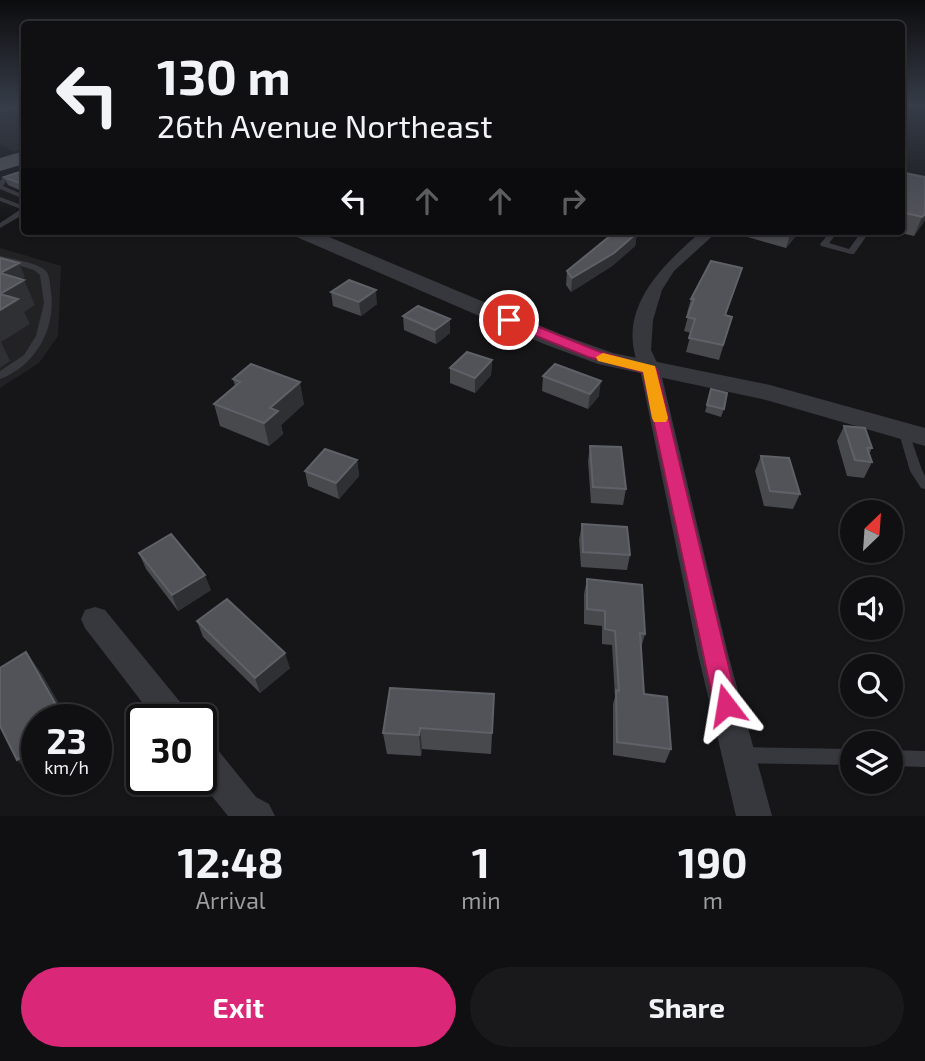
<!DOCTYPE html>
<html lang="en">
<head>
<meta charset="utf-8">
<style>
	:root { --surface:#101012; --page:#19191b; --text:#f1f3f6; --muted:#9c9d9f; --line:#303032; --accent:#db2777 }
	body { margin:0; font-family:"Exo 2",sans-serif; background:var(--page); color:var(--text); height:100vh; display:flex; flex-direction:column; font-size:26px; white-space:nowrap }
	* { box-sizing:border-box; margin:0 }
	p { font-size:23px; color:var(--muted) }
	.icon { flex:none; width:38px; height:38px; fill:none; stroke:currentColor; stroke-width:2; stroke-linecap:round; stroke-linejoin:round }
	.map { position:relative; height:816px; overflow:hidden }
	.details { display:flex; flex-direction:column; background:var(--surface); flex:1 }
	.details>* { flex:none }
	.banner { position:absolute; left:21px; top:21px; width:884px; height:214px; border-radius:7px; box-shadow:0 2px 5px #0004,0 0 0 2px var(--line); background:#101012; color:var(--text); overflow:hidden }
	.needle { width:46px; rotate:25deg }
	.tools { position:absolute; left:840px; top:500px; display:grid; gap:14px }
	.tools a { display:grid; place-items:center; width:63px; height:63px; border-radius:50%; background:var(--surface); box-shadow:0 2px 5px #0004,0 0 0 2px var(--line); font-size:35px }
	.speed { position:absolute; left:21px; top:704px; display:flex; gap:14px; font-size:35px; font-weight:700; text-align:center }
	.speed>* { display:grid; place-content:center; width:91px; height:91px; border-radius:50%; background:var(--surface); box-shadow:0 2px 5px #0004,0 0 0 2px var(--line); line-height:1 }
	.speed small { font-size:18px; font-weight:400 }
	.speed .limit { border:4px solid #111; border-radius:10px; background:#fff; color:#111 }
	.pin { position:absolute; display:grid; place-items:center; width:60px; height:60px; color:#fff; margin:-30px; border:4px solid #fff; border-radius:50%; box-shadow:0 2px 7px #0007 }
	.me { position:absolute; width:77px; margin:-38px; rotate:346deg; stroke-linejoin:round; filter:drop-shadow(0 0 5px #0008) }
	.turn { display:flex; align-items:center; gap:24px; height:147px; padding:0 21px; font-size:32px }
	.turn .icon { width:91px; height:91px; stroke-width:2.5 }
	.turn b { display:block; font-size:49px; line-height:60px }
	.lanes { display:flex; align-items:center; height:66px; padding:0 21px; background:#0003; justify-content:center; gap:35px; direction:ltr }
	.lanes .off { opacity:.35 }
	.eta { display:flex; justify-content:space-evenly; align-items:center; height:119px; text-align:center }
	.eta b { font-size:42px; font-weight:700; line-height:49px }
	.primary-button { display:flex; gap:14px; margin-top:auto; padding:14px 21px }
	.primary-button a { flex:1; height:80px; border-radius:42px; background:var(--accent); color:#fff; font-size:28px; font-weight:700; line-height:80px; text-align:center }
	.primary-button a+a { background:var(--page); color:var(--text) }
	.map>svg:first-child { display:block }
</style>
</head>
<body>
<div class="map">
<svg width="925" height="816" viewBox="0 0 925 816">
	<rect width="100%" height="100%" fill="#161618"/>
	<!-- built -->
	<path fill="#222225" d="M0 105H24V147L14 152 0 144Z
		M0 248 61 266 58 336 39 363 0 388Z"/>
	<g fill="none" stroke-linecap="round" stroke-linejoin="round">
		<!-- service -->
		<path fill="#37383d" fill-rule="evenodd" d="M24 174V178L7 180 3 186 24 195V199L0 189V181L3 177Z
			M0 197 24 206V214L0 228V223L21 209 0 201Z
			M831 231H839L829 243 849 249 862 231H870L854 254H851L821 246 820 244Z
			M0 256C12 259 39 263 46 271 50 276 50 286 51 292 56 329 35 366 0 379V371L24 355 36 336 44 303 40 275 34 270 0 260Z
			M903 426 908 430 922 470 925 476V489L921 488 910 471 898 430Z
			M741 747 852 749V765L741 763 735 761 733 755 735 749Z
			M891 750 925 751V767L891 766Z"/>
		<!-- minor -->
		<path fill="#37383d" fill-rule="evenodd" d="M919 105H925V108L920 107Z
			M702 231H718L674 271 662 290 653 320 651 350 660 369 728 654 772 816H736L698 654 640 369C614 311 661 266 702 231Z
			M95 607 105 610 185 708 190 719H155L85 628 81 619 85 610Z
			M201 740 213 744 256 797 269 804 275 816H228L198 779H201Z"/>
		<!-- tertiary -->
		<path fill="#37383d" fill-rule="evenodd" d="M290 231H315L560 334 613 353 770 385 925 428V446L766 400 598 364 544 344 292 235Z"/>
		<!-- primary -->
		<path fill="#53555c" fill-rule="evenodd" d="M24 151V164L0 171V158Z"/>
	</g>
	<!-- wall -->
	<path fill="#47494d" d="M24 162V192L8 185 4 177 23 171Z
		M925 177V220L914 236 892 231H901V178Z
		M746 231H800L786 248 744 236Z
		M637 233 635 246 612 266 571 292 566 285 567 271Z
		M738 281 726 315 732 317 719 360 686 352 691 333 684 331 689 313H687L691 299Z
		M331 292 377 304 361 316 333 306Z
		M403 316 450 319V333L436 344 404 330Z
		M492 360 491 375 475 393 450 383V368Z
		M543 376 599 396 588 409 542 391Z
		M233 379 304 404 281 425 283 434 269 446 220 426 214 404 235 386Z
		M711 389 724 409 721 417 705 412Z
		M844 426 872 448 869 454 872 462 864 478 847 476 837 441Z
		M590 446 626 489 623 505 591 503 588 461Z
		M761 456 800 494 793 509 764 506 755 471Z
		M357 460 359 476 339 499 308 486 305 471Z
		M582 524 630 555 627 570 581 567 579 540Z
		M139 553 211 590 178 611 146 569Z
		M587 579 645 634 641 648 644 694 671 749 665 763 613 755V704L615 697 612 645 602 644V626L584 624V594Z
		M197 621 290 668 260 693 203 637Z
		M494 694 491 754 422 749 421 756 387 754 383 733Z"/>
	<!-- shaded-wall -->
	<path fill="#2f3033" d="M24 106V114L0 120V112Z
		M925 214V220L914 236 922 217Z
		M791 231H800L786 248Z
		M637 233 635 246 612 266 571 292 572 278Z
		M19 263 25 277 0 291V273Z
		M742 268 738 281 721 329 725 315Z
		M24 280 35 305 24 312 30 324 1 342 10 361 0 368V294Z
		M376 290 377 304 361 316 359 302Z
		M450 319V333L436 344 435 330Z
		M492 360 491 375 475 393V378Z
		M601 381 599 396 588 409 590 394Z
		M300 382 304 404 281 425 283 434 269 446 264 423 270 408Z
		M357 460 359 476 339 499 336 483Z
		M205 575 211 590 178 611 172 595Z
		M26 652 42 674 68 719H64Z
		M285 653 290 668 260 693 255 678Z
		M420 728 422 749 421 756 419 735Z
		M37 746V779L35 780 17 760Z"/>
	<!-- building -->
	<path fill="#525359" stroke="#5f6168" stroke-width="2" d="M0 105H24V106L0 112Z
		M24 162V183L22 184 4 177 23 171 21 163Z
		M905 173 925 177V214L922 217 901 212V178Z
		M616 231H631L637 233 614 253 572 278 567 271Z
		M0 258 19 263 0 273Z
		M711 261 742 268 725 315 732 317 723 345 689 338 695 319 687 317 694 299H691Z
		M0 273 24 280 0 294 18 299 0 310Z
		M349 280 376 290 359 302 331 292Z
		M418 306 450 319 435 330 403 316Z
		M467 352 492 360 475 378 450 368Z
		M251 364 300 382 270 408 278 411 264 423 214 404 240 382 233 379Z
		M555 364 601 381 590 394 543 376Z
		M711 389 727 393 724 409 707 405Z
		M844 426 865 428 872 448H867L872 462 855 460Z
		M590 446 621 447 626 489 593 487Z
		M325 449 357 460 336 483 305 471Z
		M761 456 789 458 800 494 770 491Z
		M582 524 627 527 630 555 583 552Z
		M171 534 205 575 172 595 139 553Z
		M587 579 642 585 645 634 640 633 644 694 667 697 671 749 617 742 616 690 619 691 615 631 605 629V611L587 609Z
		M227 599 285 653 255 678 197 621Z
		M26 652 64 719H37V746L17 760 0 726V668Z
		M390 688 494 694 492 733 420 728 419 735 383 733Z"/>
	<!-- sky -->
	<linearGradient id="sky" x2="0" y2="1"><stop stop-color="#0c0c0d"/><stop offset="0.48" stop-color="#363c48"/><stop offset="1" stop-color="#363c48" stop-opacity="0"/></linearGradient>
	<rect width="925" height="220" fill="url(#sky)"/>
	<!-- route -->
	<path fill="#db2777" stroke="#8e194d" stroke-width="2" d="M504 317H514L598 351 657 369 738 705 734 713 726 716 718 713 714 705 643 372 588 357 504 323Z"/>
	<!-- slow -->
	<path fill="#f59e0b" d="M603 353 655 366 668 418 666 422H654L652 418 643 372 598 361 596 357Z"/>
</svg>
<div class="tools">
<a><svg class="needle" viewBox="-14 -14 28 28"><path d="M0-13l5 13h-10z" fill="#e53935"/><path d="M0 13l5-13h-10z" fill="#9c9d9f"/></svg></a>
<a><svg class="icon" aria-label="sound" viewBox="0 0 24 24"><path d="M4 9h4l5-4v14l-5-4H4zM17 9q2 3 0 6"/></svg></a>
<a><svg class="icon" aria-label="search" viewBox="0 0 24 24"><circle cx="10" cy="10" r="6"/><path d="M15 15l6 6"/></svg></a>
<a><svg class="icon" aria-label="layers" viewBox="0 0 24 24"><path d="M12 4l9 5-9 5-9-5zM3 14l9 5 9-5"/></svg></a>
</div>
<div class="speed"><div>23<small>km/h</small></div><div class="limit">30</div></div>
<div class="pin" style="left:509px;top:320px;background:#d93025"><svg class="icon" aria-label="arrive" viewBox="0 0 24 24"><path d="M6 21V4h12l-3 4 3 4H6"/></svg></div>
<svg class="me" style="left:726px;top:705px" viewBox="-20 -20 40 40"><path d="M0-17L14 15 0 8-14 15z" fill="#db2777" stroke="#fff" stroke-width="4"/></svg>
<div class="banner">
<div class="turn"><svg class="icon" aria-label="left" viewBox="0 0 24 24"><path d="M17 20v-9H6M10 6l-5 5 5 5"/></svg><div><b>130 m</b>26th Avenue Northeast</div></div>
<div class="lanes"><svg class="icon" aria-label="left" viewBox="0 0 24 24"><path d="M17 20v-9H6M10 6l-5 5 5 5"/></svg><svg class="icon off" aria-label="ahead" viewBox="0 0 24 24"><path d="M12 20V5M6 11l6-6 6 6"/></svg><svg class="icon off" aria-label="ahead" viewBox="0 0 24 24"><path d="M12 20V5M6 11l6-6 6 6"/></svg><svg class="icon off" aria-label="right" viewBox="0 0 24 24"><path d="M7 20v-9h11M14 6l5 5-5 5"/></svg></div>
</div>
</div>
<section class="details">
<div class="eta">
<div><b>12:48</b><p>Arrival</p></div>
<div><b>1</b><p>min</p></div>
<div><b>190</b><p>m</p></div>
</div>
<div class="primary-button"><a>Exit</a><a>Share</a></div>
</section>
</body>
</html>
